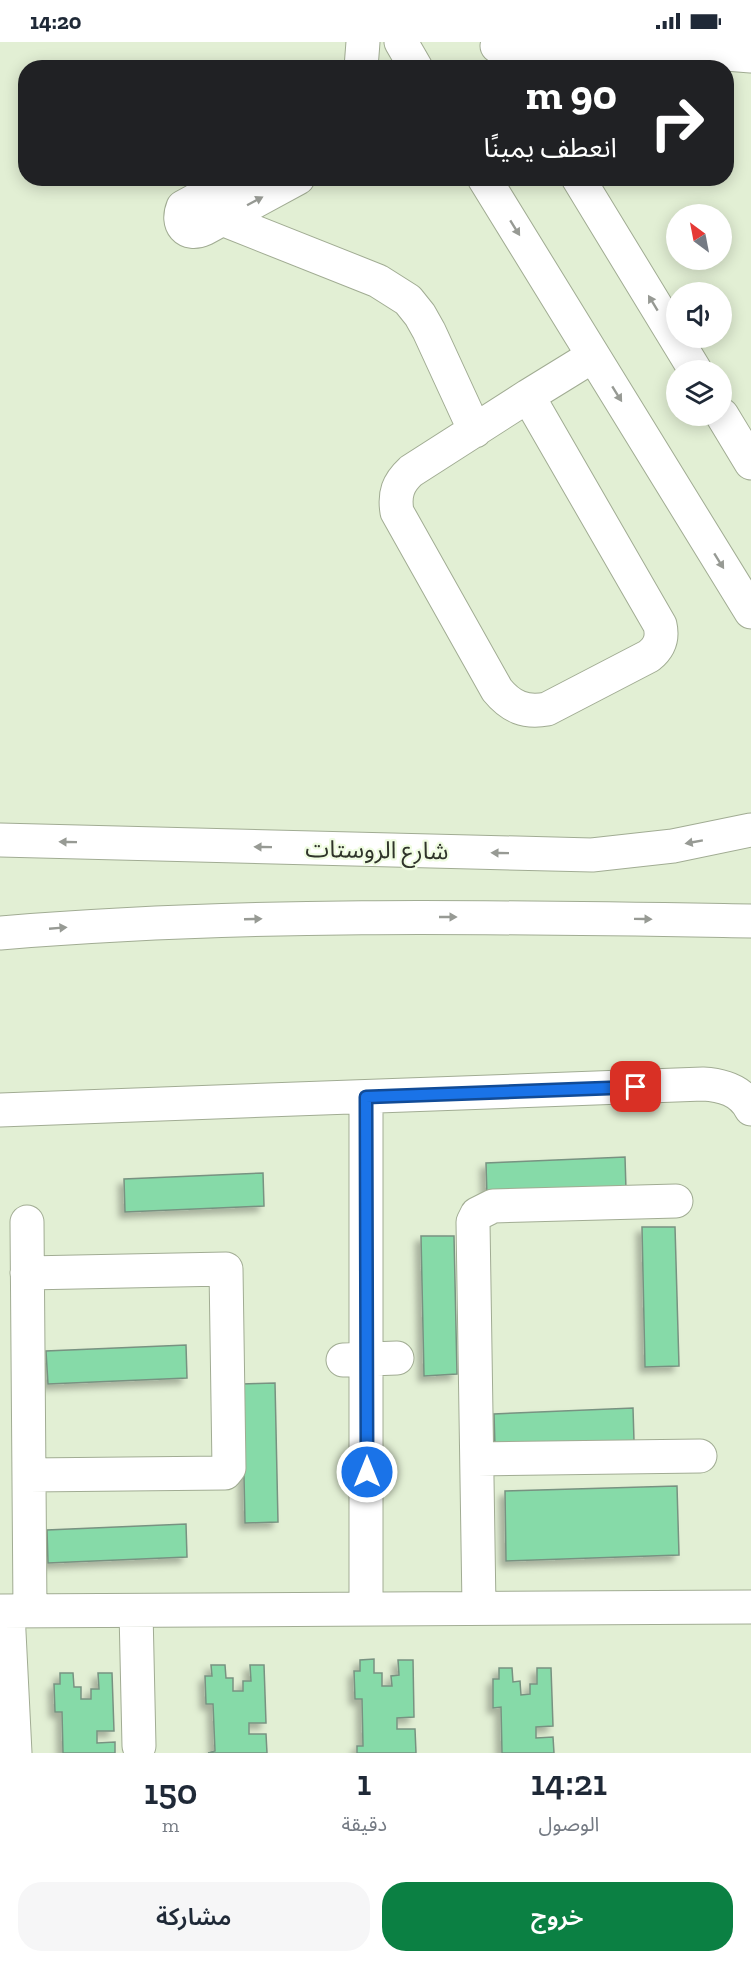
<!DOCTYPE html>
<html lang="ar">
<head>
<meta charset="utf-8">
<style>
	:root { --surface:#fff; --page:#f6f6f7; --text:#1f2937; --muted:#747a83; --accent:#0b8043 }
	body { margin:0; font-family:"Zilla Slab","Noto Sans Arabic",serif; background:var(--page); color:var(--text); direction:rtl; height:100vh; display:flex; flex-direction:column; font-size:22px; white-space:nowrap }
	* { box-sizing:border-box; margin:0 }
	p { font-size:20px; color:var(--muted) }
	.icon { flex:none; width:33px; height:33px; fill:none; stroke:currentColor; stroke-width:2; stroke-linecap:round; stroke-linejoin:round }
	.map { position:relative; height:1711px; overflow:hidden; direction:ltr }
	.sheet { display:flex; flex-direction:column; background:var(--surface); flex:1 }
	.sheet>* { flex:none }
	.banner { position:absolute; left:18px; top:18px; width:716px; height:126px; border-radius:24px; box-shadow:0 3px 15px #0003; direction:rtl; background:#202124; color:#fff; overflow:hidden }
	.needle { width:39px; rotate:328deg }
	.fabs { position:absolute; left:666px; top:162px; display:grid; gap:12px }
	.fabs a { display:grid; place-items:center; width:66px; height:66px; border-radius:50%; background:var(--surface); box-shadow:0 3px 15px #0003; font-size:30px }
	.pin { position:absolute; display:grid; place-items:center; width:51px; height:51px; color:#fff; margin:-26px; border-radius:12px; box-shadow:0 3px 9px #0006 }
	.me { position:absolute; width:66px; margin:-33px; rotate:0deg; stroke-linejoin:round; filter:drop-shadow(0 0 4px #0008) }
	.turn { display:flex; align-items:center; gap:21px; height:126px; padding:0 18px; font-size:27px }
	.turn .icon { width:78px; height:78px; stroke-width:2.5 }
	.turn b { display:block; font-size:42px; line-height:51px }
	.eta { display:flex; justify-content:space-evenly; align-items:center; height:102px; text-align:center }
	.eta b { font-size:36px; font-weight:600; line-height:42px }
	.primary-button { display:flex; gap:12px; margin-top:auto; padding:12px 18px }
	.primary-button a { flex:1; height:69px; border-radius:24px; background:var(--accent); color:#fff; font-size:24px; font-weight:600; line-height:69px; text-align:center }
	.primary-button a+a { background:var(--page); color:var(--text) }
	.status { display:flex; justify-content:space-between; align-items:center; height:42px; padding:0 30px; background:var(--surface); direction:ltr }
	.status svg { height:16px; fill:currentColor }
	.map>svg:first-child { display:block }
</style>
</head>
<body>
<div class="status"><b>14:20</b><svg viewBox="0 0 49 12"><path d="M0 12V9h3v3zM5 12V6h3v6zM10 12V3h3v9zM15 12V0h3v12zM26 1h20v11H26zM47 4h2v5h-2z"/></svg></div>
<div class="map">
<svg width="751" height="1711" viewBox="0 0 751 1711">
	<defs>
		<filter id="shadow"><feDropShadow dx="-5.5" dy="5.5" stdDeviation="3" flood-color="#0004"/></filter>
	</defs>
	<rect width="100%" height="100%" fill="#e2efd4"/>
	<!-- building -->
	<path fill="#86daa8" stroke="#789281" stroke-width="1.5" filter="url(#shadow)" d="M625 1115 626 1148 487 1154 486 1121Z
		M263 1131 264 1164 125 1170 124 1137Z
		M642 1185H675L679 1324 645 1325Z
		M421 1194H454L457 1332 424 1334Z
		M186 1303 187 1336 48 1342 46 1309Z
		M275 1341 278 1480 245 1481 242 1342Z
		M633 1366 634 1399 495 1405 494 1372Z
		M677 1444 679 1513 506 1519 505 1449Z
		M186 1482 187 1515 48 1521 47 1488Z
		M374 1617V1631H382V1644H392L391 1634 399 1633 398 1618H413L414 1675 397 1676V1687H415L416 1711H357V1704H363L362 1657H355L354 1629H360V1618Z
		M211 1623H225L226 1636H233V1649H243V1639H251L250 1623H264L266 1681H249V1692H266L267 1711H208L215 1709 213 1662H206L205 1634H212Z
		M499 1626H512L513 1640 520 1639 521 1653 530 1652V1642H537V1626H551L553 1684 536 1685V1696L553 1695 554 1711H502L501 1665 493 1666V1637H499Z
		M60 1631H73L74 1645H81V1657H91V1647H99L98 1631H112L114 1689H97V1701L115 1700V1711H63L62 1670H55L54 1642H60Z"/>
	<g fill="none" stroke-linecap="round" stroke-linejoin="round">
		<defs>
			<path id="minor" d="M401 0 416 26
				M497 4 614 3 751 14
				M361 26 363 0
				M236 136 183 165C176 182 186 195 204 187L298 136
				M484 136 751 570
				M578 136 695 328
				M222 177 378 239 408 258 420 273 429 289 475 389
				M528 354 660 583C663 596 660 605 649 614L547 667C525 671 511 665 497 648L397 470C394 452 398 441 411 429Z
				M528 354 593 314
				M722 373 751 421
				M366 1055V1566
				M0 1068 703 1042C722 1043 741 1048 751 1067
				M27 1180 30 1569
				M27 1231 226 1227 229 1426 225 1431 29 1433
				M343 1318 397 1316
				M477 1417 700 1414
				M479 1565 473 1180 477 1172 493 1164 676 1159
				M0 1569 751 1565
				M136 1569 139 1704
				M8 1570 15 1711"/>
			<path id="major" d="M0 798 592 813 673 804 751 788
				M0 891C250 870 501 875 751 879"/>
		</defs>
		<!-- minor casing -->
		<use href="#minor" stroke="#a1ac93" stroke-width="35"/>
		<!-- major casing -->
		<use href="#major" stroke="#a1ac93" stroke-width="35"/>
		<!-- minor -->
		<use href="#minor" stroke="#fff" stroke-width="33"/>
		<!-- major -->
		<use href="#major" stroke="#fff" stroke-width="33"/>
	</g>
	<!-- one-way arrows -->
	<defs><path id="oneway-solid" d="M-6-.8H1V-3.2L6.5 0L1 3.2V.8H-6Z" transform="scale(1.5)"/></defs>
	<g fill="#979a94">
		<use href="#oneway-solid" transform="translate(255 159) rotate(-28)"/>
		<use href="#oneway-solid" transform="translate(515 186) rotate(58)"/>
		<use href="#oneway-solid" transform="translate(653 261) rotate(-121)"/>
		<use href="#oneway-solid" transform="translate(617 352) rotate(58)"/>
		<use href="#oneway-solid" transform="translate(719 519) rotate(58)"/>
		<use href="#oneway-solid" transform="translate(68 800) rotate(-179)"/>
		<use href="#oneway-solid" transform="translate(694 800) rotate(170)"/>
		<use href="#oneway-solid" transform="translate(263 805) rotate(-179)"/>
		<use href="#oneway-solid" transform="translate(500 811) rotate(-179)"/>
		<use href="#oneway-solid" transform="translate(448 875)"/>
		<use href="#oneway-solid" transform="translate(253 877) rotate(-2)"/>
		<use href="#oneway-solid" transform="translate(643 877) rotate(1)"/>
		<use href="#oneway-solid" transform="translate(58 886) rotate(-5)"/>
	</g>
	<g fill="none" stroke-linecap="round" stroke-linejoin="round">
		<defs>
			<path id="route" d="M367 1430 366 1055 636 1045"/>
		</defs>
		<!-- route casing -->
		<use href="#route" stroke="#114b97" stroke-width="15"/>
		<!-- route -->
		<use href="#route" stroke="#1a73e8" stroke-width="10"/>
	</g>
	<g text-anchor="middle" stroke-width="4.5" stroke-linejoin="round" paint-order="stroke">
		<!-- street labels -->
		<g font-size="24" fill="#2f342a" stroke="#effce1">
			<text transform="translate(377 808) rotate(1)" y="8">شارع الروستات</text>
		</g>
	</g>
</svg>
<div class="fabs">
<a><svg class="needle" viewBox="-14 -14 28 28"><path d="M0-13l5 13h-10z" fill="#e53935"/><path d="M0 13l5-13h-10z" fill="#747a83"/></svg></a>
<a><svg class="icon" aria-label="sound" viewBox="0 0 24 24"><path d="M4 9h4l5-4v14l-5-4H4zM17 9q2 3 0 6"/></svg></a>
<a><svg class="icon" aria-label="layers" viewBox="0 0 24 24"><path d="M12 4l9 5-9 5-9-5zM3 14l9 5 9-5"/></svg></a>
</div>
<div class="pin" style="left:636px;top:1045px;background:#d93025"><svg class="icon" aria-label="arrive" viewBox="0 0 24 24"><path d="M6 21V4h12l-3 4 3 4H6"/></svg></div>
<svg class="me" style="left:367px;top:1430px" viewBox="-20 -20 40 40"><circle r="17" fill="#1a73e8" stroke="#fff" stroke-width="3"/><path d="M0-11L8 9 0 5-8 9z" fill="#fff"/></svg>
<div class="banner">
<div class="turn"><svg class="icon" aria-label="right" viewBox="0 0 24 24"><path d="M7 20v-9h11M14 6l5 5-5 5"/></svg><div><b>90 m</b>انعطف يمينًا</div></div>
</div>
</div>
<section class="sheet">
<div class="eta">
<div><b>14:21</b><p>الوصول</p></div>
<div><b>1</b><p>دقيقة</p></div>
<div><b>150</b><p>m</p></div>
</div>
<div class="primary-button"><a>خروج</a><a>مشاركة</a></div>
</section>
</body>
</html>
